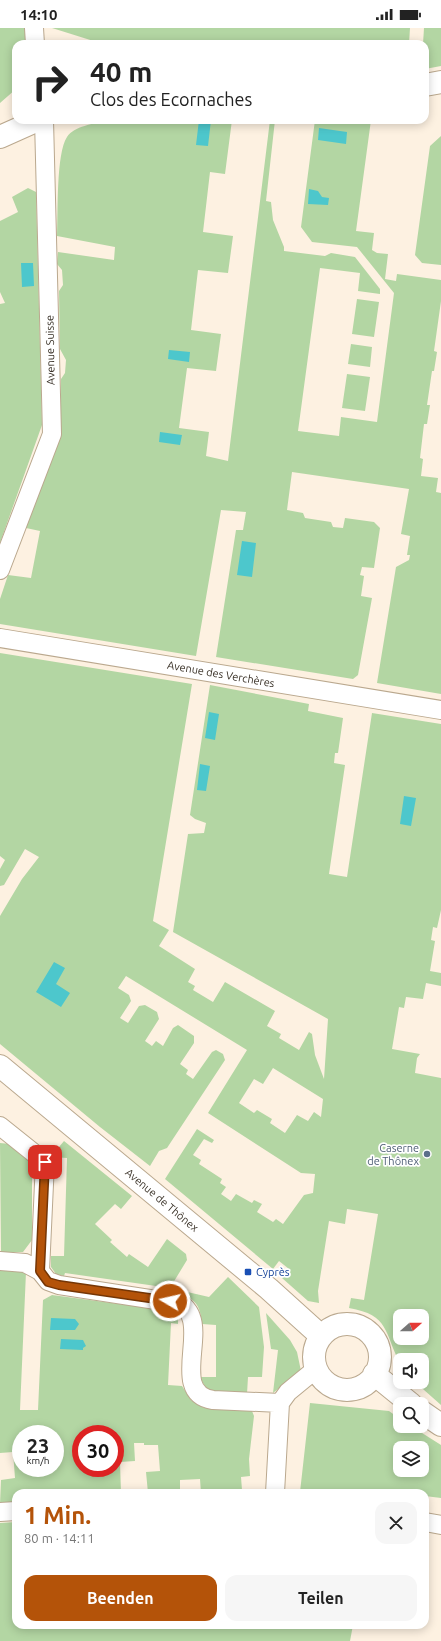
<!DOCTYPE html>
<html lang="de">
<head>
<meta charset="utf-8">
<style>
	:root { --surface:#fff; --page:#f6f6f6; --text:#222; --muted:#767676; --accent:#b45309 }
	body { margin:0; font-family:Ubuntu,sans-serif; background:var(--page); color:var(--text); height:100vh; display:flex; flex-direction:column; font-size:15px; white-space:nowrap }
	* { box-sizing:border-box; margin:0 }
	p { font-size:13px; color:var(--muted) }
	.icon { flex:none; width:22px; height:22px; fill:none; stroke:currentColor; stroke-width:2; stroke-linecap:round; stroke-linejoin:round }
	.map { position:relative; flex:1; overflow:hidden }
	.details { position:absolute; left:12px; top:1461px; width:417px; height:140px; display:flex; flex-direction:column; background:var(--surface); border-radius:12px; box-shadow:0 2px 10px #0003 }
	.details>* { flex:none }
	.guide { position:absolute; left:12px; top:12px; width:417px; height:84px; border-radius:12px; box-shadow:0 2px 10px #0003; background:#fff; color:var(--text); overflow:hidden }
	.needle { width:26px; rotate:69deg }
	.fabs { position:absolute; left:393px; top:1281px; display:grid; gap:8px }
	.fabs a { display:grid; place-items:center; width:36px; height:36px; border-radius:8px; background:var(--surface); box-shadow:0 2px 10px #0003; font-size:20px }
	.speed { position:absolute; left:12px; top:1397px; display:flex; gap:8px; font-size:20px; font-weight:700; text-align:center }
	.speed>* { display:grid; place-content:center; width:52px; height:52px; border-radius:50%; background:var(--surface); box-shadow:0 2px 10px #0003; line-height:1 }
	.speed small { font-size:10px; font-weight:400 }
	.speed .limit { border:6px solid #d22; background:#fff; color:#111 }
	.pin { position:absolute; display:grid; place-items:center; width:34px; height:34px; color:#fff; margin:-17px; border-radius:8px; box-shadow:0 2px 6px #0006 }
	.me { position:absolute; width:44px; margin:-22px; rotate:279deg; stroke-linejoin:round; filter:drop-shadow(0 0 3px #0008) }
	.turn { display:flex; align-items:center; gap:14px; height:84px; padding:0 12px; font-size:18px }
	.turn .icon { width:52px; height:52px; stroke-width:2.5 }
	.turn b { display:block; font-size:28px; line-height:34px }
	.round { display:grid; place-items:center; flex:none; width:42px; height:42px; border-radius:12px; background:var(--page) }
	.summary { display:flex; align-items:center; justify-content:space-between; height:68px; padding:0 12px }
	h1 { font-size:24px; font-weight:600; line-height:30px; color:var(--accent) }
	.cta { display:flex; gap:8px; margin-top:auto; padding:8px 12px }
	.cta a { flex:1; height:46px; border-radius:12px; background:var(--accent); color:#fff; font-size:16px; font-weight:600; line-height:46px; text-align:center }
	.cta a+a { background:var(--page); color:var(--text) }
	.status { display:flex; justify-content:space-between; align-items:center; height:28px; padding:0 20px; background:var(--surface); direction:ltr }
	.status svg { height:11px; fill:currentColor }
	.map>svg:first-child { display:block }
</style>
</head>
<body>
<div class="status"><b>14:10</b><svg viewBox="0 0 49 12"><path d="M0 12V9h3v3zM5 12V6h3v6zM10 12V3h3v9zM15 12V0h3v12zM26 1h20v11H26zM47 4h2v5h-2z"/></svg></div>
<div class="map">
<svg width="441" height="1613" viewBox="0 0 441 1613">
	<rect width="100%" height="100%" fill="#fdf1e1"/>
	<!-- green -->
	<path fill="#b3d6a3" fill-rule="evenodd" d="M0 0H25V16H16V61L0 75Z
		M52 0H410L409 16H103Z
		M424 0H441V38L425 41V16H423Z
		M106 92H232L225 146 210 144 203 204 233 208 228 245 198 242 191 302 221 306 216 343 187 340 179 400 209 404 206 428 228 433 270 92H275L266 173 271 174 273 192 284 219V223L325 228 331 225 355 229 380 261V266L358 263 360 245 320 240 298 403 339 408 341 389 377 394 394 265 357 219 312 214 301 199 315 92H371L356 203 374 205 372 222 377 225 388 226 385 251 396 253 397 246 441 252V273L434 323 437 324 434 343H432L427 377H430L427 396H424L420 430 423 431 421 448 438 450 436 464 441 465V666L377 655 396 539 409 532 410 527H407L410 508 401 506 409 461 292 444 287 482 303 485 305 490 331 494 333 499 343 500 345 490 374 494 380 500 374 540 362 539 360 547 364 548 361 568 372 570 358 647 353 651 216 629 236 502H243L246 484 221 482 196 628 0 596V571L8 547 31 550 40 503 26 500 61 406V351L65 345 66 332 60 321 59 263 63 257 62 242 57 236 58 224 114 232 115 219 57 208C58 186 56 125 67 109 74 98 94 96 106 92Z
		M441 108V237L422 235 415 227 430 118Z
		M28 160 36 164 42 397 0 515V276L5 275 0 264V193L18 184 12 169Z
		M357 271 379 274 374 309 352 306Z
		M351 316 372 319 370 339 348 336Z
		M347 346 370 349 365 383 342 380Z
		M0 625 192 656 153 893 169 902 159 918 195 941 188 954 195 958 193 962 213 974 225 954 275 983 267 998 281 1006 279 1010 299 1022 309 1004 312 1006 315 1027 324 1051 328 991 173 904 188 806 204 805 206 795 195 791 190 787 210 657 309 676 308 683 343 690 338 725H335L334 735 345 737 329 846 347 849 372 685 441 696V882L437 900 433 899 431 912 435 913 430 943 441 945V958L426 955 423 971 406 969 404 980 399 979 392 1021 420 1026 417 1030 415 1045 441 1050V1377L415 1354H422V1332H400V1335C384 1305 390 1287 349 1280L351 1270 364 1272 378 1186 347 1181 345 1196 329 1193 318 1263 319 1275 308 1273 282 1250 289 1241 279 1233 273 1241 165 1151 197 1101 214 1112 212 1115 204 1111 193 1127 201 1132 199 1136 222 1151 220 1155 226 1159 221 1166 231 1173 236 1166 252 1175 254 1172 262 1176 257 1184 273 1194 276 1191 283 1196 304 1167 313 1165 315 1146 301 1145 208 1085 247 1022 126 948 118 960 129 967 131 973 120 990 128 995 139 978 145 977 157 984 159 991 145 1013 152 1018 156 1013 163 1018 173 1000 178 997 194 1008V1015L180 1036 188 1042 186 1046 193 1051 212 1024 216 1022 223 1026 225 1032 167 1120 159 1123 150 1138 100 1099 0 1016V888L22 851 39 829 25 821 4 857 0 858V841L5 832 0 828ZM273 1040 323 1071 321 1089 314 1084 308 1093 297 1087 285 1105 270 1095 272 1091 257 1082 254 1085 239 1075 254 1051 263 1056ZM400 1288H422V1310H400Z
		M64 1113 132 1168 121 1181 115 1176 95 1196 112 1212 110 1214 127 1229 129 1226 148 1239 167 1211 186 1226 187 1232 170 1260 209 1269 228 1249 259 1279 264 1319 262 1349H248L247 1366C230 1365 205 1370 201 1349H216V1297L202 1296C200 1271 191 1269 169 1263L170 1260 65 1245 64 1248 56 1246 51 1239V1228H64L67 1130 53 1129 54 1125Z
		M0 1115 10 1116 32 1135V1212L23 1224H1Z
		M0 1242 26 1244 20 1382H38L43 1272 52 1267 164 1282 178 1287V1296L171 1295 168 1357 182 1358 191 1372 204 1380 252 1383 254 1388 249 1431 250 1448 241 1449 242 1462 201 1465 200 1451 180 1452V1465H148L146 1444 160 1443 158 1417H144V1415H134L135 1433 120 1434 121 1465H16V1476H0L1 1452 15 1450 13 1424 0 1425ZM21 1406H55V1440H21ZM81 1406H115V1440H81Z
		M266 1285 290 1312 297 1324 301 1343 273 1365 278 1322 271 1321Z
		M310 1375 389 1383 400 1391V1398H411L441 1417V1470L425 1468V1465H406L379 1461 368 1465 300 1464ZM400 1420H422V1442H400Z
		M16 1494V1597H353L350 1613H0V1495Z"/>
	<!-- water -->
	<path fill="#4dc7cc" d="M199 92H211L208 118 196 117Z
		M319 100 347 104 346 116 318 112Z
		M309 161 318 163 322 169 329 170 328 177 308 176Z
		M21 235H33L34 258 22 259Z
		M169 322 190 324 189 334 168 331Z
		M160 404 182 407 180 417 159 414Z
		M242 513 256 515 252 549 237 547Z
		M209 684 219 686 215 712 205 710Z
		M200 736 210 738 206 763 197 762Z
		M404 768 416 770 411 798 400 796Z
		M54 934 65 940 56 956 70 965 61 979 36 964Z
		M51 1290 75 1291 79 1296 75 1302H50Z
		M61 1311 83 1312 86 1318 83 1320V1322L60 1321Z"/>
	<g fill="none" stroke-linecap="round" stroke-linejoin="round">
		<defs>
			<path id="minor" d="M34 0 35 16
				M0 542 52 406 44 92
				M0 610 441 682
				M0 1098 45 1134 40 1243
				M0 1233 25 1235 40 1243 48 1253 59 1257 182 1276C186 1280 190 1284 191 1289 201 1314 174 1366 213 1372L280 1375
				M275 1465 280 1375 288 1364 316 1341
				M0 1484 16 1483
				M425 1494 441 1497"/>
			<path id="secondary" d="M425 57 441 54
				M0 109 38 92
				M0 1038 269 1261 321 1308
				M314 1329a33 33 0 1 1 66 0a33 33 0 1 1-66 0Z
				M374 1346 411 1376
				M422 1384 441 1397"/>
		</defs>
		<!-- minor casing -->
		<use href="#minor" stroke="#baa88e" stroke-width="20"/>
		<!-- secondary casing -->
		<use href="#secondary" stroke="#baa88e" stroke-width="24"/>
		<!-- minor -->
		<use href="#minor" stroke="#fff" stroke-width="18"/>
		<!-- secondary -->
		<use href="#secondary" stroke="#fff" stroke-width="22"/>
	</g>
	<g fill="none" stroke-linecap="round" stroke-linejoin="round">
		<defs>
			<path id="route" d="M45 1134 40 1243 48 1254 59 1257 170 1273"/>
		</defs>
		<!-- route casing -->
		<use href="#route" stroke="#753606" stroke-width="10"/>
		<!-- route -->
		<use href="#route" stroke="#b45309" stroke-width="7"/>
	</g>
	<!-- markers -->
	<circle fill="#5c6f8a" stroke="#fff" stroke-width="1.5" cx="427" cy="1126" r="4"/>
	<rect fill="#1a4fb4" stroke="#fff" stroke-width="1.5" x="244" y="1240" width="8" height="8" rx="2"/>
	<g text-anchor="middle" stroke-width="3.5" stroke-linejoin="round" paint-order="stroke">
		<!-- street labels -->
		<g font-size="11" fill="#393127" stroke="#fff">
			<text transform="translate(50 322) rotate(-91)" y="4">Avenue Suisse</text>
			<text transform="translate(221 646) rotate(10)" y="4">Avenue des Verchères</text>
			<text transform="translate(162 1172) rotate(40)" y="4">Avenue de Thônex</text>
		</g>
		<!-- service labels -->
		<g font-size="11" fill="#4e5e75" stroke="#fff" text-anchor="end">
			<text x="419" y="1124">Caserne<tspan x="419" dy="13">de Thônex</tspan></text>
		</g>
		<!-- transit labels -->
		<g font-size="11" fill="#164399" stroke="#fff" text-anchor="start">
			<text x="256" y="1248">Cyprès</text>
		</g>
	</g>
</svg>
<div class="fabs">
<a><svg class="needle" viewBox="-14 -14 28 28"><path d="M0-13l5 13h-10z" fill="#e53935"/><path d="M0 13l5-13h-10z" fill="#767676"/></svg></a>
<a><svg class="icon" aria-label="sound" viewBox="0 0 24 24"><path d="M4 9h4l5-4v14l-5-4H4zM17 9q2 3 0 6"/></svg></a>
<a><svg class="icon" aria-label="search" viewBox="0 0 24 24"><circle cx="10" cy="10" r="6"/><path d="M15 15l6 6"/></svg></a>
<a><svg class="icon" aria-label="layers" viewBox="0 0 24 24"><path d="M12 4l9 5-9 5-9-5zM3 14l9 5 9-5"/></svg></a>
</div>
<div class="speed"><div>23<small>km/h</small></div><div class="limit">30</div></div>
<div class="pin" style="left:45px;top:1134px;background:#d93025"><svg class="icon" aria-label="arrive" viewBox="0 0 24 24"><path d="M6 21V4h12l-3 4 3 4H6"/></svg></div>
<svg class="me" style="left:170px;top:1273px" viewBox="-20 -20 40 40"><circle r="17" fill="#b45309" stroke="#fff" stroke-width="3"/><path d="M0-11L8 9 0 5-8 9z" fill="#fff"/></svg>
<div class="guide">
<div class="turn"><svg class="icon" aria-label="right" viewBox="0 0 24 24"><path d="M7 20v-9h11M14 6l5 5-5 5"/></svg><div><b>40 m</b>Clos des Ecornaches</div></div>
</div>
<section class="details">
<div class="summary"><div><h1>1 Min.</h1><p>80 m · 14:11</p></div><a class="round"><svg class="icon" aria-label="close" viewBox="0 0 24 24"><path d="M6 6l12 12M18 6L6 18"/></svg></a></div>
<div class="cta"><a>Beenden</a><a>Teilen</a></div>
</section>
</div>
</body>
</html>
